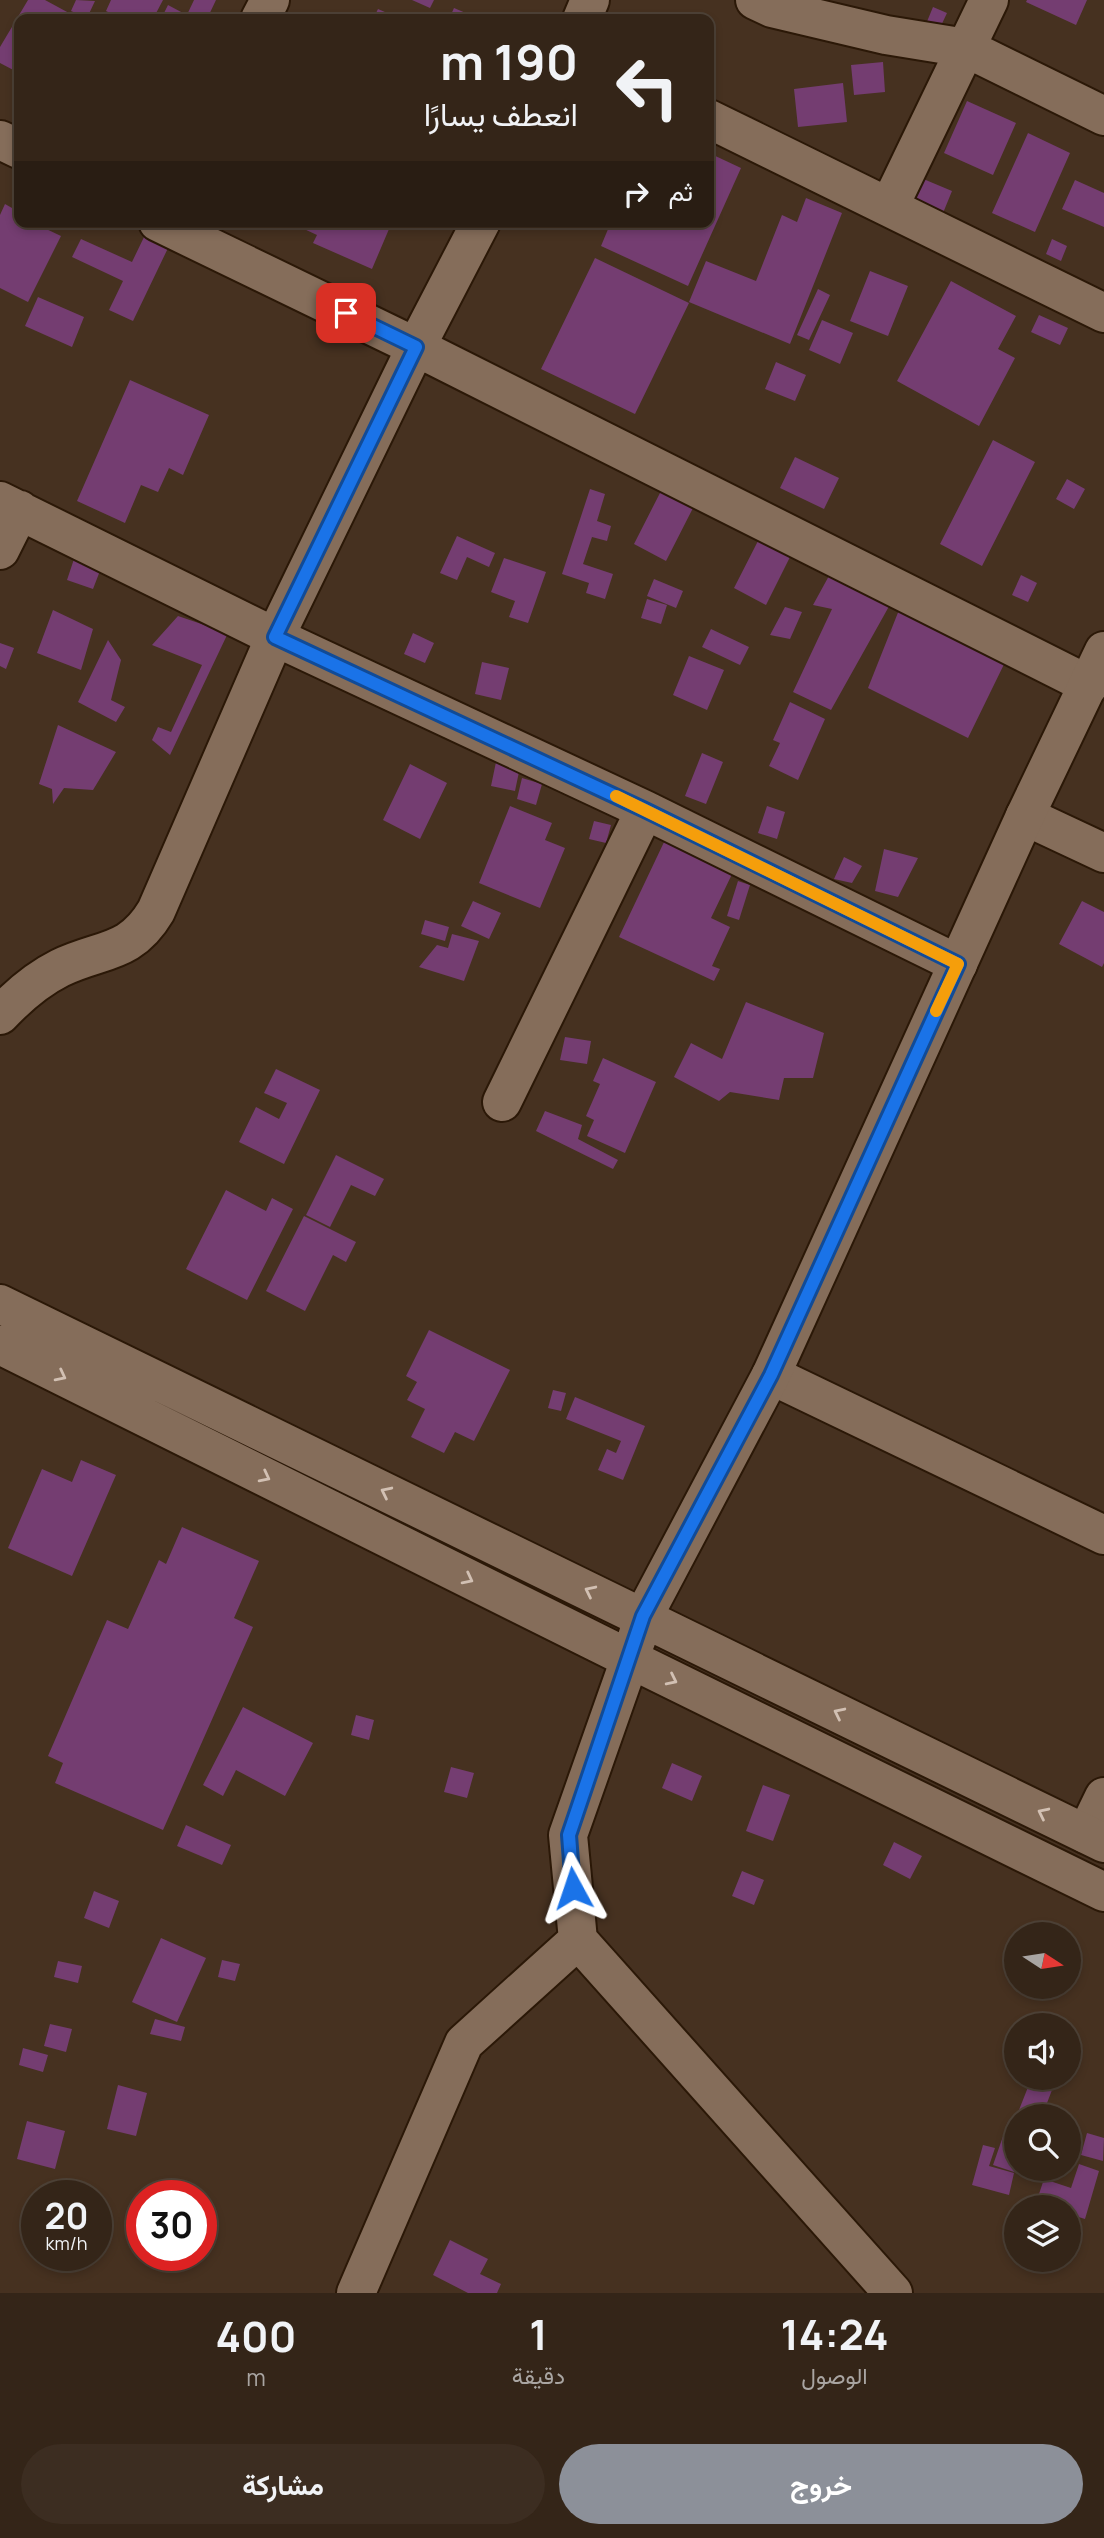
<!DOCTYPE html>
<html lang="ar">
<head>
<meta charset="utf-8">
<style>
	:root { --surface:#342518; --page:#3c2d21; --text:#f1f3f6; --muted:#a9a5a2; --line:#4e4237; --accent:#8c9099 }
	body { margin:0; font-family:Manrope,Vazirmatn,sans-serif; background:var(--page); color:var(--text); direction:rtl; height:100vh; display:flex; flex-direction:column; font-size:26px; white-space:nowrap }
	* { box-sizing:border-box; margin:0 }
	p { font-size:23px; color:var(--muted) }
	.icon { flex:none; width:38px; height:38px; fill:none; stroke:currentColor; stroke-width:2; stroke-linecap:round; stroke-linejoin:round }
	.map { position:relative; height:2293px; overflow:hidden; direction:ltr }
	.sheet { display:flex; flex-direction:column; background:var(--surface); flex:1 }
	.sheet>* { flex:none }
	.top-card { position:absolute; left:14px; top:14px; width:700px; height:214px; border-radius:14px; box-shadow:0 4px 10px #0003,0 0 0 2px var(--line); direction:rtl; background:#342518; color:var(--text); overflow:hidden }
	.needle { width:46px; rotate:102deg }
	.tools { position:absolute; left:1004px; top:1922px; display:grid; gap:14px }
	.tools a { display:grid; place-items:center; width:77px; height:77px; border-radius:50%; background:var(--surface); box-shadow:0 4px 10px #0003,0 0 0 2px var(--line); font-size:35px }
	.speed { position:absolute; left:21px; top:2180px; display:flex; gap:14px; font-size:35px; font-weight:700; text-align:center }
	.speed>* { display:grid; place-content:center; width:91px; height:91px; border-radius:50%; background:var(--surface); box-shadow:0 4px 10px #0003,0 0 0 2px var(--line); line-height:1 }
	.speed small { font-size:18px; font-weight:400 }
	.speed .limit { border:10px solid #d22; background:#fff; color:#111 }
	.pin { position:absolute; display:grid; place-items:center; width:60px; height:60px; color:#fff; margin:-30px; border-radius:14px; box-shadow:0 4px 10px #0006 }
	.me { position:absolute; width:77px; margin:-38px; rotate:355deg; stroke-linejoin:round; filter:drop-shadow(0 0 5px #0008) }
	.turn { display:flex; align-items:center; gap:24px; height:147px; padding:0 21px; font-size:32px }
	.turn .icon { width:91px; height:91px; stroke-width:2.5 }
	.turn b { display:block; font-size:49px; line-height:60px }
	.then { display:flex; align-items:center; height:66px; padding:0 21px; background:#0003; gap:14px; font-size:26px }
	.eta { display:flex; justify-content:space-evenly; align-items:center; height:119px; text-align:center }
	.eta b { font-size:42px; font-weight:700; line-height:49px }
	.action { display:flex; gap:14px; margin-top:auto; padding:14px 21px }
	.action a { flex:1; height:80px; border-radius:42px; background:var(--accent); color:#fff; font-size:28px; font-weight:700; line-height:80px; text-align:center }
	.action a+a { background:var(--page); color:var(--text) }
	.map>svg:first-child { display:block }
</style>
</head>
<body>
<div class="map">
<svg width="1104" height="2293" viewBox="0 0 1104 2293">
	<rect width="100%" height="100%" fill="#463120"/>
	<!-- building -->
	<path fill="#743d71" d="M28 0H45L69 13 66 19H19V73L0 63V47Z
		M76 0 95 1 87 18 71 11Z
		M111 0H163L153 19H122L106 11Z
		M194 0H216L207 19H185Z
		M412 0H434L430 8Z
		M1027 0H1087L1076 25 1026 2Z
		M168 5 183 13 180 19H161Z
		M933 7 947 13 939 30 926 24Z
		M454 8 480 19H449Z
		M378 9 401 19H373Z
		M883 62 885 92 854 95 851 65Z
		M843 83 847 122 798 127 794 89Z
		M967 101 1016 123 993 175 944 153Z
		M1028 133 1070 153 1035 232 992 213Z
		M709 153 741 168 688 286 601 246 611 222H709Z
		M921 178 952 191 943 213 912 198Z
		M1075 180 1104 193V227L1062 209Z
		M806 198 842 213 790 344 689 302 706 261 756 281 782 215 797 222Z
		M5 204 19 212V222H45L42 227 61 236 28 302 0 288V215Z
		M289 222H392L372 269 313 243 317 235Z
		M145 235 169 246 133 321 109 310 123 281 72 257 81 239 132 262Z
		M1052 239 1067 246 1061 261 1046 254Z
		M595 258 689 303 635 414 541 369Z
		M870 271 908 286 888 336 850 321Z
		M951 281 1016 316 998 349 1015 358 979 426 897 381Z
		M818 289 830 295 809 340 797 335Z
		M38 297 84 317 72 347 25 326Z
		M1039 315 1068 328 1060 345 1031 332Z
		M822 320 853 333 840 364 809 350Z
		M776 362 806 375 795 401 765 389Z
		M130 380 209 415 183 475 169 468 158 492 141 485 125 523 77 501Z
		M993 440 1035 462 982 566 940 544Z
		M795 457 839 478 824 509 780 488Z
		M1067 479 1085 489 1074 509 1056 499Z
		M590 489 605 494 597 521 611 526 607 541 592 537 583 564 613 574 605 599 586 593 589 583 562 574Z
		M661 491 693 508 666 561 634 544Z
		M457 536 495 553 489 567 467 557 457 580 440 573Z
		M759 539 791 555 766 605 734 588Z
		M76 553 103 563 93 589 67 580Z
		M504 558 546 572 528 623 509 617 515 601 491 592Z
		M830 574 892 601 831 710 793 692 832 609 813 605Z
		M1021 575 1037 583 1028 602 1012 595Z
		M654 579 683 591 676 608 647 596Z
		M647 599 667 605 661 624 641 618Z
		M901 605 1010 652 968 738 868 688Z
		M785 607 802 612 790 639 770 635Z
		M53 610 93 629 81 670 37 653Z
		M178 616 228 633 170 755 152 740 158 727 171 732 202 665 152 645Z
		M711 629 749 647 740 665 702 647Z
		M413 633 434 643 425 663 404 654Z
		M108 640 121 660 111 700 125 707 116 722 78 702Z
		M0 643 14 648 6 669 0 666Z
		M689 656 724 670 707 710 673 695Z
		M482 662 509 668 501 700 475 694Z
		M790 702 825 719 798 780 769 766 780 743 773 740Z
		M58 725 116 752 93 790 64 788 53 804 52 789 39 784Z
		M702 753 723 762 706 804 685 796Z
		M496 762 520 767 515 791 491 786Z
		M410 764 447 783 420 839 383 820Z
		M522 778 542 784 536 805 517 799Z
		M510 806 552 823 545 840 565 848 540 908 479 883Z
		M767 806 785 812 777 839 758 833Z
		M594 821 611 825 606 843 589 839Z
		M665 840 733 872 711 918 730 927 712 966 720 969 714 981 619 937Z
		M884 849 918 858 898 897 875 891Z
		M844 857 862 866 852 883 834 879Z
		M738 881 750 885 739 920 727 916Z
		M473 901 501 913 489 939 461 926Z
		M1082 901 1104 912V963L1102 967 1059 944Z
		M425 920 449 927 445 941 421 934Z
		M452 934 479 941 464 981 419 967 437 945 448 948Z
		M746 1002 824 1033 813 1078H784L779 1100 730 1092 719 1101 674 1077 691 1043 722 1059Z
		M565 1037 591 1041 587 1064 560 1060Z
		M603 1058 656 1082 625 1153 587 1136 594 1120 586 1116 600 1084 593 1081Z
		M276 1069 320 1090 284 1164 239 1142 256 1107 279 1119 287 1103 264 1093Z
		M545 1111 582 1125 578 1139 618 1160 613 1169 536 1131Z
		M336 1155 384 1179 375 1196 351 1185 330 1227 306 1215Z
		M226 1190 266 1211 272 1198 293 1209 247 1300 186 1269Z
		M304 1216 356 1242 346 1262 333 1255 305 1311 266 1291Z
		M429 1330 510 1370 474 1441 455 1432 444 1453 411 1437 425 1409 407 1400 417 1382 406 1376Z
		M553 1390 566 1393 561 1411 548 1408Z
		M575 1397 645 1426 623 1480 598 1470 607 1449 616 1453 621 1441 566 1419Z
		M81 1460 116 1475 72 1576 8 1548 42 1469 72 1482Z
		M182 1527 259 1561 234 1618 253 1627 163 1830 55 1783 63 1763 48 1756 107 1620 128 1629 159 1560 166 1564Z
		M243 1707 313 1743 285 1796 236 1770 223 1796 203 1785Z
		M356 1715 374 1720 369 1740 351 1735Z
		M672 1763 702 1776 692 1801 662 1788Z
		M451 1767 474 1773 467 1798 444 1792Z
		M763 1785 790 1795 773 1841 746 1831Z
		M186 1825 231 1845 222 1865 177 1846Z
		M894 1842 922 1856 910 1879 883 1865Z
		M742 1871 764 1880 754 1905 732 1896Z
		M94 1891 119 1901 109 1928 84 1918Z
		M161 1938 206 1958 177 2022 132 2002Z
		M222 1960 240 1964 235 1981 218 1977Z
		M58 1961 82 1966 78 1983 54 1977Z
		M155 2019 185 2027 181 2041 150 2034Z
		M50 2024 72 2029 66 2052 44 2046Z
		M23 2048 48 2055 43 2072 19 2065Z
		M1032 2077H1057L1042 2116H1019L1017 2115Z
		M118 2085 147 2093 136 2136 107 2129Z
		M27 2121 65 2131 55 2169 17 2159Z
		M1008 2122 1017 2125V2173L993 2165Z
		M1087 2133 1104 2138 1103 2161 1081 2155Z
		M983 2145 995 2148 989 2166 1014 2173 1009 2195 972 2185Z
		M1079 2164 1099 2171 1085 2219 1069 2214V2207H1047L1036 2203 1044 2179 1071 2188Z
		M450 2240 488 2259 480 2274 501 2284 497 2293H468L433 2275Z"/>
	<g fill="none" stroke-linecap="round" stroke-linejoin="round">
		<defs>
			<path id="minor" d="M755 0 772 8 886 35 966 48 1104 116
				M260 19 270 0
				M582 19 590 0
				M709 119 1104 313
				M0 140 19 149
				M889 207 989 0
				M158 222 416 347 1089 685
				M0 501 275 637 645 810 958 964
				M0 550 20 510
				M1025 816 1104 853
				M0 1015C17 997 38 979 60 968 101 948 130 955 156 911L275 637 416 347 481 222
				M502 1102 645 810
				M771 1375 1104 1535
				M1086 1834 1104 1797
				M578 1940 893 2293
				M356 2293 464 2043 578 1940 568 1835 630 1659"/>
			<path id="tertiary" d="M0 1304 1104 1843
				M0 1345 630 1659 1104 1892
				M636 1641 643 1617 771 1375 1025 816 1104 651"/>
		</defs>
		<!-- minor casing -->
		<use href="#minor" stroke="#2b1807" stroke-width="42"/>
		<!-- tertiary casing -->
		<use href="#tertiary" stroke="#2b1807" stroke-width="42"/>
		<!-- minor -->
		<use href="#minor" stroke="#856d5a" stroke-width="38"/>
		<!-- tertiary -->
		<use href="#tertiary" stroke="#856d5a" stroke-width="38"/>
	</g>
	<!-- one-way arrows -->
	<defs><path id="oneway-chevron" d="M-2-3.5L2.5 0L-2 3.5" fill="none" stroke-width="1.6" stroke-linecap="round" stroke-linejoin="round" transform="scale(1.75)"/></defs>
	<g stroke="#d2c0b3">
		<use href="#oneway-chevron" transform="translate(61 1376) rotate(27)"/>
		<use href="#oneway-chevron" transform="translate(265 1477) rotate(27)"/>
		<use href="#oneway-chevron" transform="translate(386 1492) rotate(-154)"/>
		<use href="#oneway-chevron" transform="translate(468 1579) rotate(27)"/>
		<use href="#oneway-chevron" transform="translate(590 1591) rotate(-154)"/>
		<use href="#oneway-chevron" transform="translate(672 1680) rotate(26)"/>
		<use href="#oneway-chevron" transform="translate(839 1713) rotate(-154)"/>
		<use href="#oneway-chevron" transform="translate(1043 1813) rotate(-154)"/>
	</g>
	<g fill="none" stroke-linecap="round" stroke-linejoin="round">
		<defs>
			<path id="route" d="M346 313 416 347 275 637 645 810 958 964 771 1375 643 1616 569 1835 573 1888"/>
		</defs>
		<!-- route casing -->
		<use href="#route" stroke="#114b97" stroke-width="18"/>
		<!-- route -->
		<use href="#route" stroke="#1a73e8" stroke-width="12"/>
		<!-- slow -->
		<path stroke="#f59e0b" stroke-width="12" d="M616 796 958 964 936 1011"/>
	</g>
</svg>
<div class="tools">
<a><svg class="needle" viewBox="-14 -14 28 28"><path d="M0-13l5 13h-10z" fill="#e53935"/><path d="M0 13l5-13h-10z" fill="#a9a5a2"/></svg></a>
<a><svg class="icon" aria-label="sound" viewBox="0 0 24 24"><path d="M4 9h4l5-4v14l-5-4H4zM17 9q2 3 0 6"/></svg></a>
<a><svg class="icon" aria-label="search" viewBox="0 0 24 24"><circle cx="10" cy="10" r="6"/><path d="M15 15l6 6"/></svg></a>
<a><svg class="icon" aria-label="layers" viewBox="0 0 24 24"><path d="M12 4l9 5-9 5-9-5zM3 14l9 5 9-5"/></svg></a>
</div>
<div class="speed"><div>20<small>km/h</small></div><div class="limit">30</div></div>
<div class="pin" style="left:346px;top:313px;background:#d93025"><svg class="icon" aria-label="arrive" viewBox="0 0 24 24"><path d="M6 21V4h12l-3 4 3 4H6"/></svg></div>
<svg class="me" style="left:573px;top:1888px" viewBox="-20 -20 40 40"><path d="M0-17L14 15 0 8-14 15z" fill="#1a73e8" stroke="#fff" stroke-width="4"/></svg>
<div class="top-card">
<div class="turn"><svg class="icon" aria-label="left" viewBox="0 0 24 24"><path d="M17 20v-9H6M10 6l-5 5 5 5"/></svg><div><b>190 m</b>انعطف يسارًا</div></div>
<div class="then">ثم<svg class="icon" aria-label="right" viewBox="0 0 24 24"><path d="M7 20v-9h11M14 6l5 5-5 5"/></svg></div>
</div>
</div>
<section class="sheet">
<div class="eta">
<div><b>14:24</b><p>الوصول</p></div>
<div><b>1</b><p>دقيقة</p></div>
<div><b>400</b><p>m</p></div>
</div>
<div class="action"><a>خروج</a><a>مشاركة</a></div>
</section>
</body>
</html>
